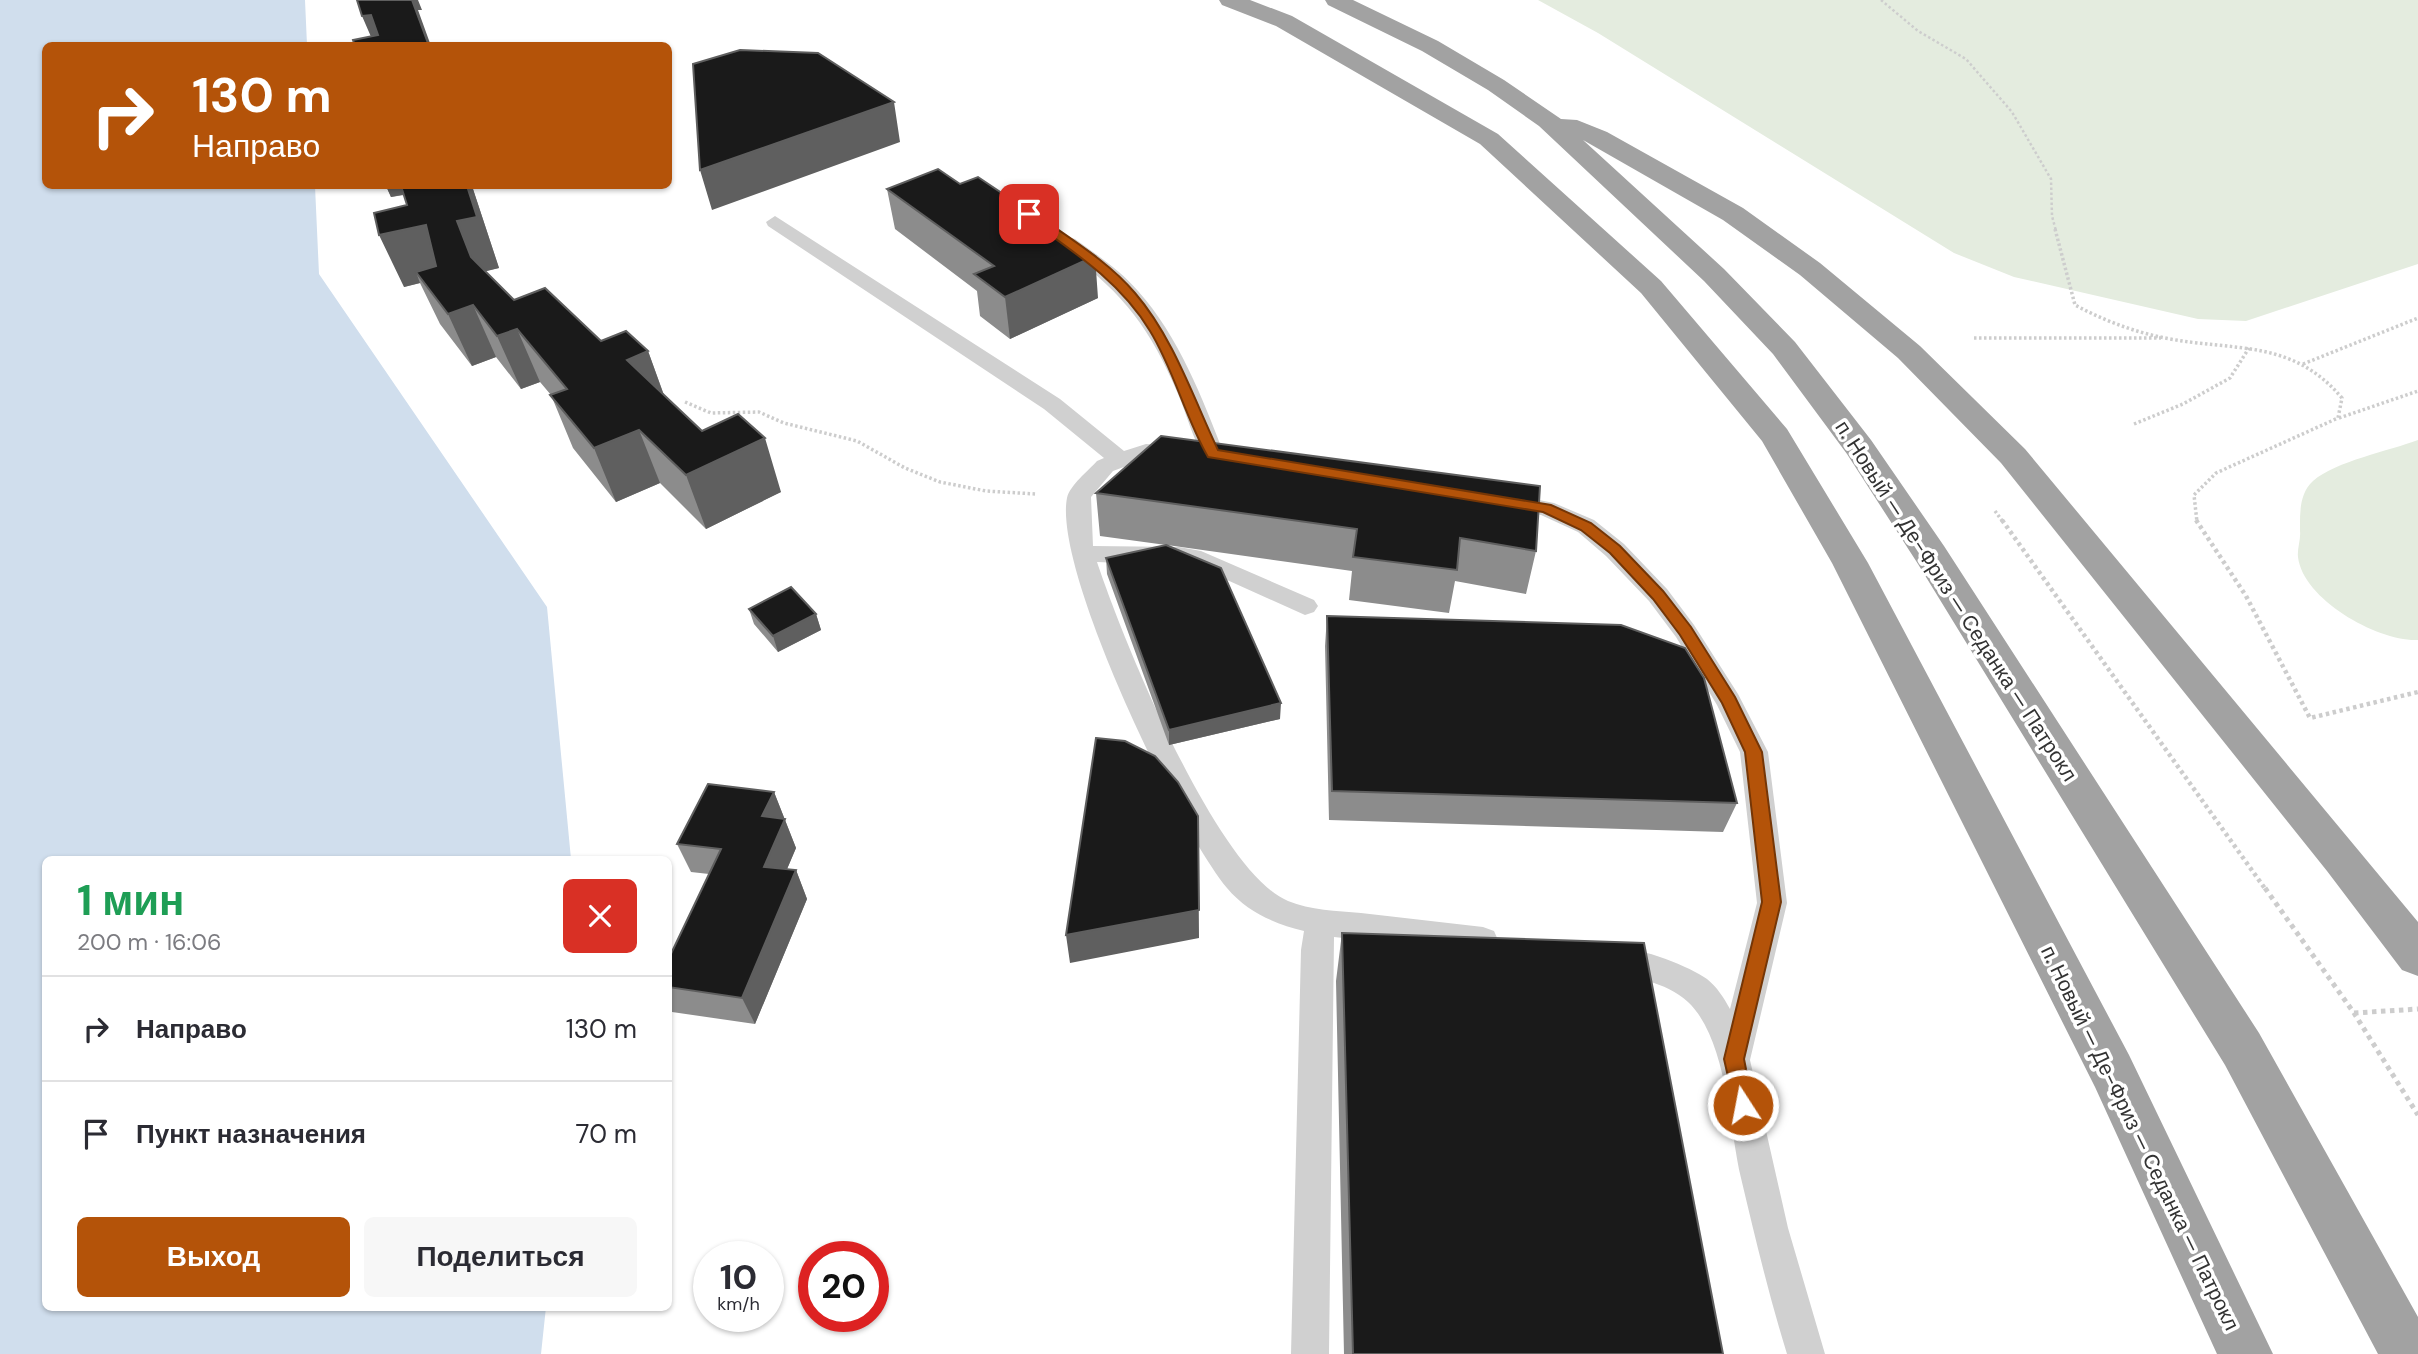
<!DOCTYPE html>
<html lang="ru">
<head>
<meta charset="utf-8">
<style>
	:root { --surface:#fff; --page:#f7f7f7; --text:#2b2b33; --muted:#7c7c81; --line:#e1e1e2; --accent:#b45309 }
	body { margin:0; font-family:"DM Sans",sans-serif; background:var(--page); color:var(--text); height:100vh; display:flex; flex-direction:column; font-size:26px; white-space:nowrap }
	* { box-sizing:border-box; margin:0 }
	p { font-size:23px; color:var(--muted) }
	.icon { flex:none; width:38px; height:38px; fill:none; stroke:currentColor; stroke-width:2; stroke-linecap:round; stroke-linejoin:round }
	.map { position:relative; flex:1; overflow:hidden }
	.drawer { position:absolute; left:42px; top:856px; width:630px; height:455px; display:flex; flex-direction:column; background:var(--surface); border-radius:10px; box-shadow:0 2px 5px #0004 }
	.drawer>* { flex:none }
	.hud { position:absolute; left:42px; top:42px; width:630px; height:147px; border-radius:10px; box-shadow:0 2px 5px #0004; background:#b45309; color:#fff; overflow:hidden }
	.speed { position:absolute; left:693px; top:1241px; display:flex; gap:14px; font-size:35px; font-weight:700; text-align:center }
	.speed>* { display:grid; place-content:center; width:91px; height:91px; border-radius:50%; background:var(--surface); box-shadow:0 2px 5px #0004; line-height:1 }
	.speed small { font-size:18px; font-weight:400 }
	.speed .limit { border:10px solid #d22; background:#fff; color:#111 }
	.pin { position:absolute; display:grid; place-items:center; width:60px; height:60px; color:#fff; margin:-30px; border-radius:14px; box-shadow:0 4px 10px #0006 }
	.me { position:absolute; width:77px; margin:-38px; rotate:349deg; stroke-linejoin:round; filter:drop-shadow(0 0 5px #0008) }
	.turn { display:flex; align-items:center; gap:24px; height:147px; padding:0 35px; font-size:32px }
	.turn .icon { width:91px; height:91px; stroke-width:2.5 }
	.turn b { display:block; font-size:49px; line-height:60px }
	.round { display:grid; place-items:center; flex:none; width:74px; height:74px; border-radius:10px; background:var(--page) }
	.overview { display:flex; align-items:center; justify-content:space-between; height:119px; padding:0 35px }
	h1 { font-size:42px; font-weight:700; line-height:52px; color:#1e9e55 }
	.button { display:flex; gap:14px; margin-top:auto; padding:14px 35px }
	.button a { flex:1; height:80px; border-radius:10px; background:var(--accent); color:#fff; font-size:28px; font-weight:700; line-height:80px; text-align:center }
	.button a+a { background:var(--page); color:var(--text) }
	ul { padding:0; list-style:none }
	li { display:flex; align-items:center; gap:21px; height:105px; padding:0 35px; border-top:2px solid var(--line) }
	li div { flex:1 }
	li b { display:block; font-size:26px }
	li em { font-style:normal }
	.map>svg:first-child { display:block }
</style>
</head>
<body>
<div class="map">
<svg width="2418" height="1354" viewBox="0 0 2418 1354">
	<rect width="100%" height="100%" fill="#fff"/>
	<!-- green -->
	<path fill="#e4ecdf" d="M1538 0H2418V264L2246 321 2198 319 2014 277 1954 253 1598 33Z
		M2418 440V640C2379 642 2303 600 2298 557 2297 549 2301 539 2300 531 2300 513 2299 494 2313 481 2336 461 2389 451 2418 440Z"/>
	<!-- water -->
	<path fill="#d0deed" d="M0 0H305L307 45 46 46V186H315L319 274 547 607 571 859H46V1307H546L541 1354H0Z"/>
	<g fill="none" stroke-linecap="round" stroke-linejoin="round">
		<!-- path-far3 -->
		<path stroke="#cdcdcd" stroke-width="2.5" stroke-dasharray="2.5 2.5" stroke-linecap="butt" d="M1881 0 1918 31 1966 59 2012 112 2051 179 2052 216 2056 231"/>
		<!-- path-far2 -->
		<path stroke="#cdcdcd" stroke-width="3.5" stroke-dasharray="2.5 2.5" stroke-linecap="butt" d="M2055 229 2075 305C2103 320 2134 332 2165 338 2235 352 2291 338 2342 398L2338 418 2216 473 2194 495 2197 522
			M1974 338H2161
			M2303 364 2418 318
			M685 402 711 413 759 412 784 423 857 441 905 468 940 482 986 491 1036 494
			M2339 418 2418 391
			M2134 424 2183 404 2230 378 2249 348
			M1995 511 2003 522"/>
		<!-- path-far1 -->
		<path stroke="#cdcdcd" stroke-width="4.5" stroke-dasharray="3.5 3.5" stroke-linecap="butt" d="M2002 520 2266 890
			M2196 520 2246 596 2310 718 2418 692"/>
		<!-- path -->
		<path stroke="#cdcdcd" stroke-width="5" stroke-dasharray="4.5 4.5" stroke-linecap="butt" d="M2265 888 2354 1013 2418 1115
			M2354 1013 2418 1009"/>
		<!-- service -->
		<path fill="#d0d0d0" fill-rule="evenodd" d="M775 216 1060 399 1124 451 1146 444 1188 447 1191 452 1188 457 1148 458 1113 471 1091 497 1093 546 1179 547 1201 551 1314 600 1318 606 1314 612 1305 615 1196 566 1097 562C1122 637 1216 871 1288 901 1310 910 1337 911 1361 913 1402 918 1442 922 1483 927L1494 931 1498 940 1494 949 1483 953 1334 937 1329 1354H1291L1301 950 1304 931C1275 924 1247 912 1227 888 1178 829 1053 570 1067 498 1070 485 1088 471 1097 461L1104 458 1044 409 768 226 766 222Z
			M1068 237 1075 239C1097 255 1120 270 1138 291 1179 337 1202 397 1224 454L1221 459H1205C1193 440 1187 415 1178 394 1149 325 1121 291 1061 247L1059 243Z
			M1505 493 1554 503 1594 520 1624 544 1667 589 1694 625 1738 694 1768 752 1787 903 1750 1060 1788 1228 1825 1354H1787C1769 1296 1755 1237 1741 1178 1729 1127 1727 1039 1688 1002 1666 981 1631 978 1604 969L1599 959 1604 949C1626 941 1688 965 1707 979 1717 987 1724 998 1730 1009L1757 903 1740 752 1717 705 1676 637 1649 601 1606 556 1578 532 1541 515 1497 506 1493 501 1497 496Z"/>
		<!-- trunk -->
		<path fill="#a2a2a2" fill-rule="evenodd" d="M1219 0H1250L1292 16 1498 134 1661 281 1787 429 1868 563 2129 1055 2273 1354H2217L2095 1087 1832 563 1762 441 1641 293 1480 144 1276 26 1222 5Z
			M1325 0H1353L1438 41 1504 80 1561 119 1577 120 1607 132 1743 208 1820 263 1920 346 2025 449 2418 922V976L2402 970 2327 871 2001 463 1898 358 1800 275 1723 220 1583 140 1724 269 1795 342 1871 440 1944 546 2259 1033 2418 1317V1354H2378L2225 1065 1918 564 1847 454 1773 354 1704 281 1539 126 1488 90 1422 51 1328 5Z"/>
	</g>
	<!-- wall -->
	<path fill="#8c8c8c" d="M386 186H472L499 268 485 271 514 300 601 341 648 351 664 395 702 431 781 492 706 529 660 483 616 502 573 448 551 395 540 382 521 389 496 357 472 366 440 324 420 283 404 287 407 205 404 195 391 197Z
		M887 189 1098 298 1010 339 980 316 977 291 895 229Z
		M1161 436 1536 551 1526 594 1455 581 1449 613 1349 600 1352 571 1167 545 1280 719 1169 745 1107 574 1106 558 1166 545 1100 536 1096 493Z
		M749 609 816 614 821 630 778 652 754 624Z
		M1327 616 1737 803 1723 832 1329 820 1325 646Z
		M774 792 796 848 787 869 796 870 807 899 755 1024 672 1012 668 1005V960L709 874 691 872 677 844Z
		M1342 933 1723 1354H1344L1336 981Z"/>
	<!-- shaded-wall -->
	<path fill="#5f5f5f" d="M398 0H418L422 10H418L431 46H375L362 16Z
		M894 102 900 142 712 210 700 170Z
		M386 186H409L412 193 391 197Z
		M467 186H472L499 268 479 273 471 257 457 221Z
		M426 225 449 276 416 272 420 283 404 287 379 235Z
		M1095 256 1098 298 1010 339 1005 297Z
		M473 305 496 357 472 366 448 314Z
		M517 329 540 382 521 389 497 336Z
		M648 351 667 404 627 360Z
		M639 430 660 483 616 502 594 448Z
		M765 438 781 492 706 529 686 475Z
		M816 614 821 630 778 652 773 636Z
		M1281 703 1280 719 1169 745V730Z
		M774 792 796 848 776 895 764 867 762 816Z
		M1198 816 1199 938 1070 963 1066 935Z
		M796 870 807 899 755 1024 742 998Z"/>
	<!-- building -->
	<path fill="#1a1a1a" stroke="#5f5f5f" stroke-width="2" d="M357 0H412L429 46H355L353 40 378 35 371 15 362 16Z
		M740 50 818 53 894 102 700 170 693 64Z
		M938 169 960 184 978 177 1095 256 1005 297 974 274 994 266 887 189Z
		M401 186H467L477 217 457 221 471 257 514 300 545 288 601 341 626 331 648 351 627 360 702 431 738 414 765 438 686 475 639 430 594 448 550 395 567 389 517 329 497 336 473 305 448 314 416 272 436 266 426 225 379 235 374 213 407 205Z
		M1161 436 1540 486 1536 551 1460 538 1457 570 1353 557 1357 529 1096 493Z
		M1166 545 1221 568 1281 703 1169 730 1106 558Z
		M791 587 816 614 773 636 749 609Z
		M1327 616 1621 625 1685 648 1704 678 1737 803 1332 791Z
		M1096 738 1125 741 1155 756 1178 782 1198 816 1199 910 1066 935Z
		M708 784 774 792 762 816 785 819 764 867 796 870 742 998 668 987V960L721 849 677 844Z
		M1342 933 1644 943 1723 1354H1353Z"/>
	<!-- route -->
	<path fill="#b45309" stroke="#753606" stroke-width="2" d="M1025 212H1033C1067 237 1107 260 1135 293 1173 337 1193 397 1218 450L1551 505 1591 523 1620 546 1663 591 1691 627 1735 697 1762 752 1781 902 1744 1059 1753 1105 1750 1112 1743 1115 1736 1112 1724 1059 1762 902 1745 752 1722 703 1680 635 1653 599 1610 553 1581 530 1543 512 1208 457C1185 417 1174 370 1150 331 1120 281 1071 250 1025 217Z"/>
	<g text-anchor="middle" stroke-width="7" stroke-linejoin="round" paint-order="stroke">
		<!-- street labels -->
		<g font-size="21" fill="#333" stroke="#fff">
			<text transform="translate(1956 601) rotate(57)" y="7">п. Новый — Де-Фриз — Седанка — Патрокл</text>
			<text transform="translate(2140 1138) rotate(64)" y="7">п. Новый — Де-Фриз — Седанка — Патрокл</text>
		</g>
	</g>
</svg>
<div class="speed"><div>10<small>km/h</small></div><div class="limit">20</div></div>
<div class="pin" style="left:1029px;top:214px;background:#d93025"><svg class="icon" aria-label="arrive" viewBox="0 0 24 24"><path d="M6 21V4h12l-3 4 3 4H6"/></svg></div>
<svg class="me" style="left:1743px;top:1105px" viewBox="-20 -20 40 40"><circle r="17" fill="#b45309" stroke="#fff" stroke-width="3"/><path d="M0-11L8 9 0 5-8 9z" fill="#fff"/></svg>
<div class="hud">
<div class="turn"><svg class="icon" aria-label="right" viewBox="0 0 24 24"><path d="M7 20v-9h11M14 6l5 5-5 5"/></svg><div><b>130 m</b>Направо</div></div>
</div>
<section class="drawer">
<div class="overview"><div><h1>1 мин</h1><p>200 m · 16:06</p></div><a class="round" style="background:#d93025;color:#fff"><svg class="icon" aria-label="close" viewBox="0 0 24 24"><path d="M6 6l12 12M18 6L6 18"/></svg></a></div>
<ul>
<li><svg class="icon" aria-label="right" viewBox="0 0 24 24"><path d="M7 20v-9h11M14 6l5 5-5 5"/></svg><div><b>Направо</b></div><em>130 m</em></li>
<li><svg class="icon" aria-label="arrive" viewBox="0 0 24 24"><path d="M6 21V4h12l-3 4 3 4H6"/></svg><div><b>Пункт назначения</b></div><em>70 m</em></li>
</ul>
<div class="button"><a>Выход</a><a>Поделиться</a></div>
</section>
</div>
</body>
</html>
